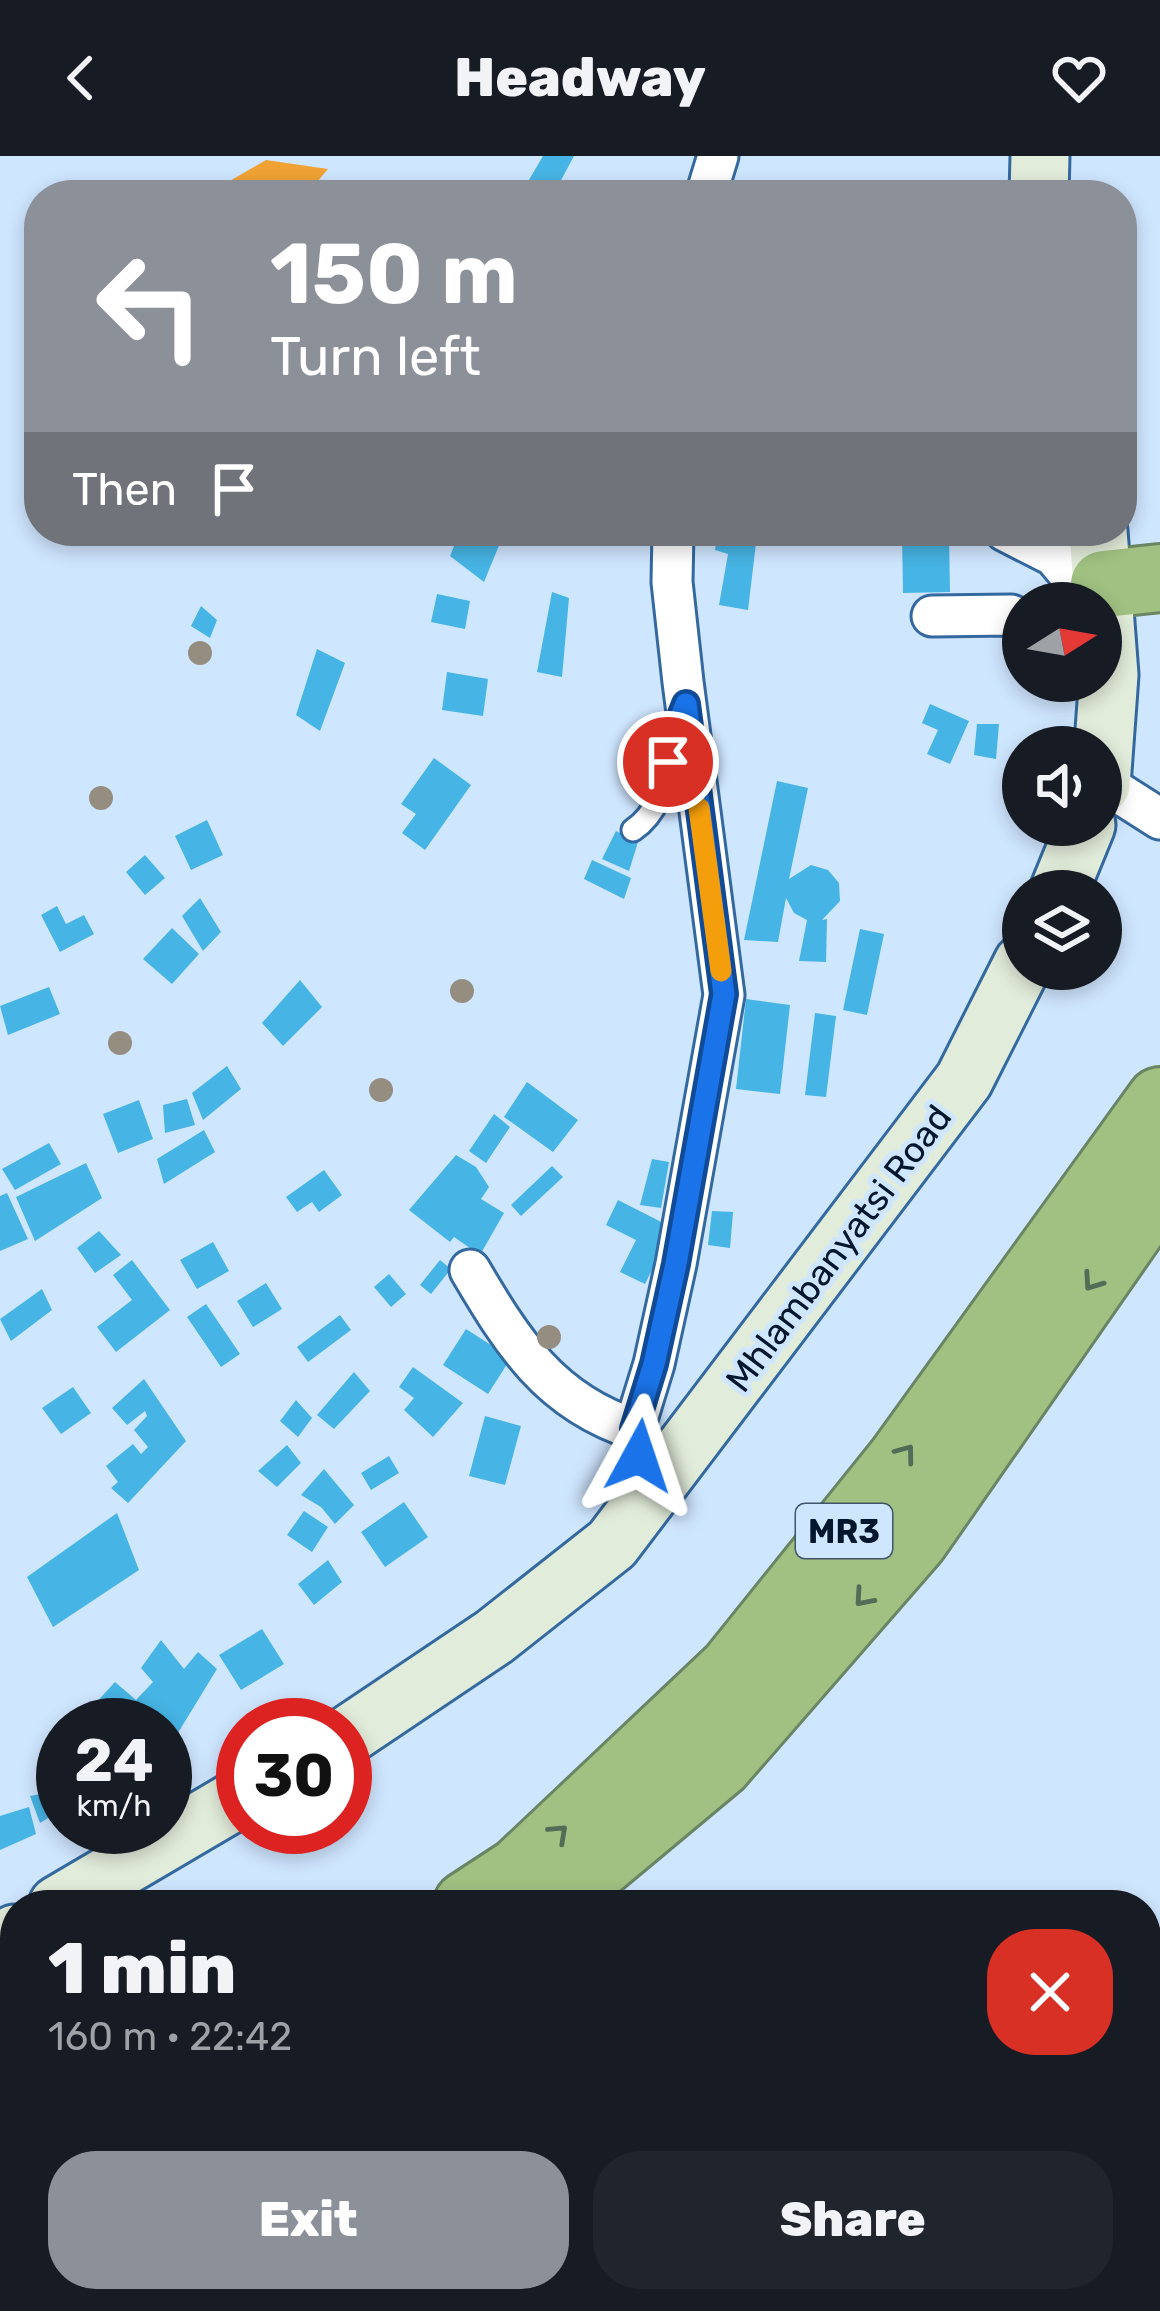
<!DOCTYPE html>
<html lang="en">
<head>
<meta charset="utf-8">
<style>
	:root { --surface:#171b24; --page:#20242c; --text:#f1f3f6; --muted:#9ea1a6; --accent:#8c9099 }
	body { margin:0; font-family:Rubik,sans-serif; background:var(--page); color:var(--text); height:100vh; display:flex; flex-direction:column; font-size:45px; white-space:nowrap }
	* { box-sizing:border-box; margin:0 }
	p { font-size:39px; color:var(--muted) }
	.icon { flex:none; width:66px; height:66px; fill:none; stroke:currentColor; stroke-width:2; stroke-linecap:round; stroke-linejoin:round }
	.map { position:relative; flex:1; overflow:hidden }
	.sheet { position:absolute; left:0px; top:1734px; width:1161px; height:423px; display:flex; flex-direction:column; background:var(--surface); border-radius:48px 48px 0 0; box-shadow:0 6px 18px #0003 }
	.sheet>* { flex:none }
	.guide { position:absolute; left:24px; top:24px; width:1113px; height:366px; border-radius:48px; box-shadow:0 6px 18px #0003; background:#8c9099; color:#fff; overflow:hidden }
	.needle { width:78px; rotate:79deg }
	.tools { position:absolute; left:1002px; top:426px; display:grid; gap:24px }
	.tools a { display:grid; place-items:center; width:120px; height:120px; border-radius:50%; background:var(--surface); box-shadow:0 6px 18px #0003; font-size:60px }
	.speed { position:absolute; left:36px; top:1542px; display:flex; gap:24px; font-size:60px; font-weight:700; text-align:center }
	.speed>* { display:grid; place-content:center; width:156px; height:156px; border-radius:50%; background:var(--surface); box-shadow:0 6px 18px #0003; line-height:1 }
	.speed small { font-size:30px; font-weight:400 }
	.speed .limit { border:18px solid #d22; background:#fff; color:#111 }
	.pin { position:absolute; display:grid; place-items:center; width:102px; height:102px; color:#fff; margin:-51px; border:6px solid #fff; border-radius:50%; box-shadow:0 3px 12px #0007 }
	.me { position:absolute; width:132px; margin:-66px; rotate:5deg; stroke-linejoin:round; filter:drop-shadow(0 0 9px #0008) }
	.turn { display:flex; align-items:center; gap:42px; height:252px; padding:0 48px; font-size:54px }
	.turn .icon { width:156px; height:156px; stroke-width:2.5 }
	.turn b { display:block; font-size:84px; line-height:102px }
	.then { display:flex; align-items:center; height:114px; padding:0 48px; background:#0003; gap:24px; font-size:45px }
	.round { display:grid; place-items:center; flex:none; width:126px; height:126px; border-radius:48px; background:var(--page) }
	.headline { display:flex; align-items:center; justify-content:space-between; height:204px; padding:0 48px }
	h1 { font-size:72px; font-weight:800; line-height:90px }
	.cta { display:flex; gap:24px; margin-top:auto; padding:24px 48px }
	.cta a { flex:1; height:138px; border-radius:48px; background:var(--accent); color:#fff; font-size:48px; font-weight:800; line-height:138px; text-align:center }
	.cta a+a { background:var(--page); color:var(--text) }
	header { display:flex; justify-content:space-between; align-items:center; height:156px; padding:0 48px; background:var(--surface); font-size:54px; font-weight:800 }
	.map>svg:first-child { display:block }
</style>
</head>
<body>
<header><svg class="icon" aria-label="back" viewBox="0 0 24 24"><path d="M15 5l-7 7 7 7"/></svg>Headway<svg class="icon" aria-label="heart" viewBox="0 0 24 24"><path d="M12 20l-8-8c-3-5 5-10 8-4 3-6 11-1 8 4z"/></svg></header>
<div class="map">
<svg width="1160" height="2155" viewBox="0 0 1160 2155">
	<rect width="100%" height="100%" fill="#cfe6ff"/>
	<!-- green -->
	<path fill="#f0a334" d="M266 4 328 13 306 39H219L228 26Z"/>
	<!-- building -->
	<path fill="#46b4e4" d="M543 0H574L553 39H536L526 29Z
		M460 375H505L484 426 450 400Z
		M718 375 757 379 748 454 719 449 728 398 715 394Z
		M949 377 950 436 903 437 902 378Z
		M552 436 569 442 562 521 537 516Z
		M437 438 470 445 465 473 431 466Z
		M201 450 217 464 210 482 191 470Z
		M317 493 345 507 320 575 296 559Z
		M447 516 488 523 483 560 442 554Z
		M930 548 969 565 950 608 927 598 938 574 922 567Z
		M977 568H999L996 603 974 599Z
		M434 602 471 629 425 694 402 677 416 658 401 648Z
		M777 625 808 632 789 723 811 709 828 714 839 727 840 745 822 764 827 763 826 806 799 805 807 764 794 757 786 742 778 786 744 784Z
		M207 664 223 699 191 714 175 680Z
		M616 675 638 686 629 715 602 703Z
		M145 699 165 722 145 739 126 716Z
		M592 704 631 722 624 743 584 723Z
		M200 742 221 776 203 795 182 760Z
		M57 750 66 768 84 759 94 778 60 796 41 759Z
		M172 772 199 798 172 828 143 803Z
		M860 773 884 778 867 859 843 854Z
		M300 824 322 851 283 890 262 867Z
		M49 831 60 858 8 879 0 850Z
		M746 843 790 849 780 938 736 933Z
		M815 857 836 860 826 941 805 939Z
		M227 910 241 933 203 964 192 937Z
		M527 926 578 964 553 996 504 961Z
		M187 943 195 969 165 977 163 949Z
		M139 944 153 983 118 997 103 958Z
		M494 958 510 971 486 1007 469 995Z
		M204 974 215 996 164 1028 157 1003Z
		M49 987 61 1008 15 1034 2 1013Z
		M456 999 476 1011 489 1031 481 1043 504 1057 480 1099 454 1081 450 1086 409 1054Z
		M652 1003 669 1006 661 1052 640 1049Z
		M86 1007 102 1042 35 1085 16 1041Z
		M552 1010 563 1021 521 1060 511 1049Z
		M324 1014 342 1039 319 1056 312 1046 297 1056 286 1041Z
		M7 1037 28 1083 0 1095V1040Z
		M618 1044 673 1072 645 1128 620 1116 636 1084 606 1069Z
		M712 1055 733 1056 730 1092 708 1089Z
		M99 1075 121 1099 95 1117 77 1092Z
		M213 1086 229 1115 197 1133 180 1104Z
		M132 1104 170 1154 116 1196 97 1171 132 1144 113 1119Z
		M440 1104 451 1113 431 1138 420 1129Z
		M389 1118 406 1138 391 1151 374 1131Z
		M266 1127 282 1153 253 1171 237 1145Z
		M42 1133 52 1154 11 1185 0 1163Z
		M206 1148 240 1198 221 1211 187 1161Z
		M340 1159 351 1174 308 1206 297 1191Z
		M466 1173 511 1202 488 1238 443 1209Z
		M413 1211 463 1247 433 1281 404 1254 414 1242 399 1231Z
		M354 1216 370 1235 334 1273 317 1259Z
		M144 1223 186 1285 128 1347 111 1332 118 1326 106 1310 133 1288 141 1298 148 1291 134 1274 147 1260 145 1255 127 1269 112 1252Z
		M73 1231 91 1257 61 1278 42 1252Z
		M296 1244 312 1262 298 1281 280 1265Z
		M485 1260 521 1270 505 1329 469 1320Z
		M287 1289 301 1307 277 1331 258 1315Z
		M389 1300 399 1317 371 1334 361 1317Z
		M324 1313 354 1349 335 1368 321 1351 301 1339Z
		M404 1346 428 1381 385 1411 361 1376Z
		M304 1355 328 1371 312 1396 287 1379Z
		M117 1357 139 1414 53 1471 27 1421Z
		M328 1404 342 1426 314 1449 298 1428Z
		M262 1473 284 1508 241 1534 219 1499Z
		M161 1484 184 1513 198 1496 217 1513 165 1598V1569H87L83 1561 115 1526 136 1544 153 1526 141 1512Z
		M51 1636 58 1656 40 1667 30 1640Z
		M29 1651 36 1678 0 1694V1660Z
		M1146 1991 1160 1998V2077L1146 2069Z"/>
	<g fill="none" stroke-linecap="round" stroke-linejoin="round">
		<defs>
			<path id="lane" d="M633 674C670 649 664 604 679 565"/>
			<path id="street" d="M706 39 718 0
				M1005 375 1054 400 1093 447
				M932 460 1011 459 1023 464
				M1102 626 1160 663
				M470 1114C513 1187 550 1246 634 1273
				M662 1325 639 1300 634 1273 654 1208 676 1108 724 839 683 526 672 426 673 375
				M460 2155 465 2142
				M689 2155 696 2142
				M1036 2155 1044 2142"/>
			<path id="secondary" d="M1039 39 1040 0
				M1098 375 1109 519 1101 629
				M1059 735 1086 669
				M345 1581 494 1481 612 1388 964 924 1023 807
				M58 1749 243 1640
				M0 1787 15 1778"/>
			<path id="highway" d="M1104 428 1160 422
				M467 1749 519 1715 732 1514 900 1305 1160 945
				M550 1749 719 1608 915 1383 1160 1031
				M0 2046 15 2036
				M0 2107 15 2098"/>
		</defs>
		<!-- lane casing -->
		<use href="#lane" stroke="#3469a0" stroke-width="27"/>
		<!-- street casing -->
		<use href="#street" stroke="#3469a0" stroke-width="45"/>
		<!-- secondary casing -->
		<use href="#secondary" stroke="#3469a0" stroke-width="63"/>
		<!-- highway casing -->
		<use href="#highway" stroke="#698564" stroke-width="72"/>
		<!-- lane -->
		<use href="#lane" stroke="#fff" stroke-width="21"/>
		<!-- street -->
		<use href="#street" stroke="#fff" stroke-width="39"/>
		<!-- secondary -->
		<use href="#secondary" stroke="#e2ecda" stroke-width="57"/>
		<!-- highway -->
		<use href="#highway" stroke="#a0c182" stroke-width="66"/>
	</g>
	<!-- trees -->
	<g fill="#948d80">
		<circle cx="200" cy="497" r="12"/>
		<circle cx="101" cy="642" r="12"/>
		<circle cx="462" cy="835" r="12"/>
		<circle cx="120" cy="887" r="12"/>
		<circle cx="381" cy="934" r="12"/>
		<circle cx="549" cy="1181" r="12"/>
	</g>
	<!-- one-way arrows -->
	<defs><path id="oneway-chevron" d="M-2-3.5L2.5 0L-2 3.5" fill="none" stroke-width="1.6" stroke-linecap="round" stroke-linejoin="round" transform="scale(3)"/></defs>
	<g stroke="#516c57">
		<use href="#oneway-chevron" transform="translate(1092 1126) rotate(125)"/>
		<use href="#oneway-chevron" transform="translate(906 1297) rotate(-53)"/>
		<use href="#oneway-chevron" transform="translate(863 1442) rotate(131)"/>
		<use href="#oneway-chevron" transform="translate(559 1677) rotate(-43)"/>
	</g>
	<g fill="none" stroke-linecap="round" stroke-linejoin="round">
		<defs>
			<path id="route" d="M639 1300 634 1273 654 1208 676 1108 724 838 686 548 673 581 668 606"/>
		</defs>
		<!-- route casing -->
		<use href="#route" stroke="#114b97" stroke-width="30"/>
		<!-- route -->
		<use href="#route" stroke="#1a73e8" stroke-width="21"/>
		<!-- slow -->
		<path stroke="#f59e0b" stroke-width="21" d="M699 652 721 815"/>
	</g>
	<g text-anchor="middle" stroke-width="10" stroke-linejoin="round" paint-order="stroke">
		<!-- shield labels -->
		<rect fill="#cfe6ff" stroke="#40546b" stroke-width="3" x="796" y="1348" width="96" height="54" rx="9"/>
		<g font-size="33" font-weight="bold" fill="#02162c">
			<text x="844" y="1387">MR3</text>
		</g>
		<!-- street labels -->
		<g font-size="36" fill="#02162c" stroke="#cfe6ff">
			<text transform="translate(838 1092) rotate(-53)" y="13">Mhlambanyatsi Road</text>
		</g>
	</g>
</svg>
<div class="tools">
<a><svg class="needle" viewBox="-14 -14 28 28"><path d="M0-13l5 13h-10z" fill="#e53935"/><path d="M0 13l5-13h-10z" fill="#9ea1a6"/></svg></a>
<a><svg class="icon" aria-label="sound" viewBox="0 0 24 24"><path d="M4 9h4l5-4v14l-5-4H4zM17 9q2 3 0 6"/></svg></a>
<a><svg class="icon" aria-label="layers" viewBox="0 0 24 24"><path d="M12 4l9 5-9 5-9-5zM3 14l9 5 9-5"/></svg></a>
</div>
<div class="speed"><div>24<small>km/h</small></div><div class="limit">30</div></div>
<div class="pin" style="left:668px;top:606px;background:#d93025"><svg class="icon" aria-label="arrive" viewBox="0 0 24 24"><path d="M6 21V4h12l-3 4 3 4H6"/></svg></div>
<svg class="me" style="left:639px;top:1300px" viewBox="-20 -20 40 40"><path d="M0-17L14 15 0 8-14 15z" fill="#1a73e8" stroke="#fff" stroke-width="4"/></svg>
<div class="guide">
<div class="turn"><svg class="icon" aria-label="left" viewBox="0 0 24 24"><path d="M17 20v-9H6M10 6l-5 5 5 5"/></svg><div><b>150 m</b>Turn left</div></div>
<div class="then">Then<svg class="icon" aria-label="arrive" viewBox="0 0 24 24"><path d="M6 21V4h12l-3 4 3 4H6"/></svg></div>
</div>
<section class="sheet">
<div class="headline"><div><h1>1 min</h1><p>160 m · 22:42</p></div><a class="round" style="background:#d93025;color:#fff"><svg class="icon" aria-label="close" viewBox="0 0 24 24"><path d="M6 6l12 12M18 6L6 18"/></svg></a></div>
<div class="cta"><a>Exit</a><a>Share</a></div>
</section>
</div>
</body>
</html>
